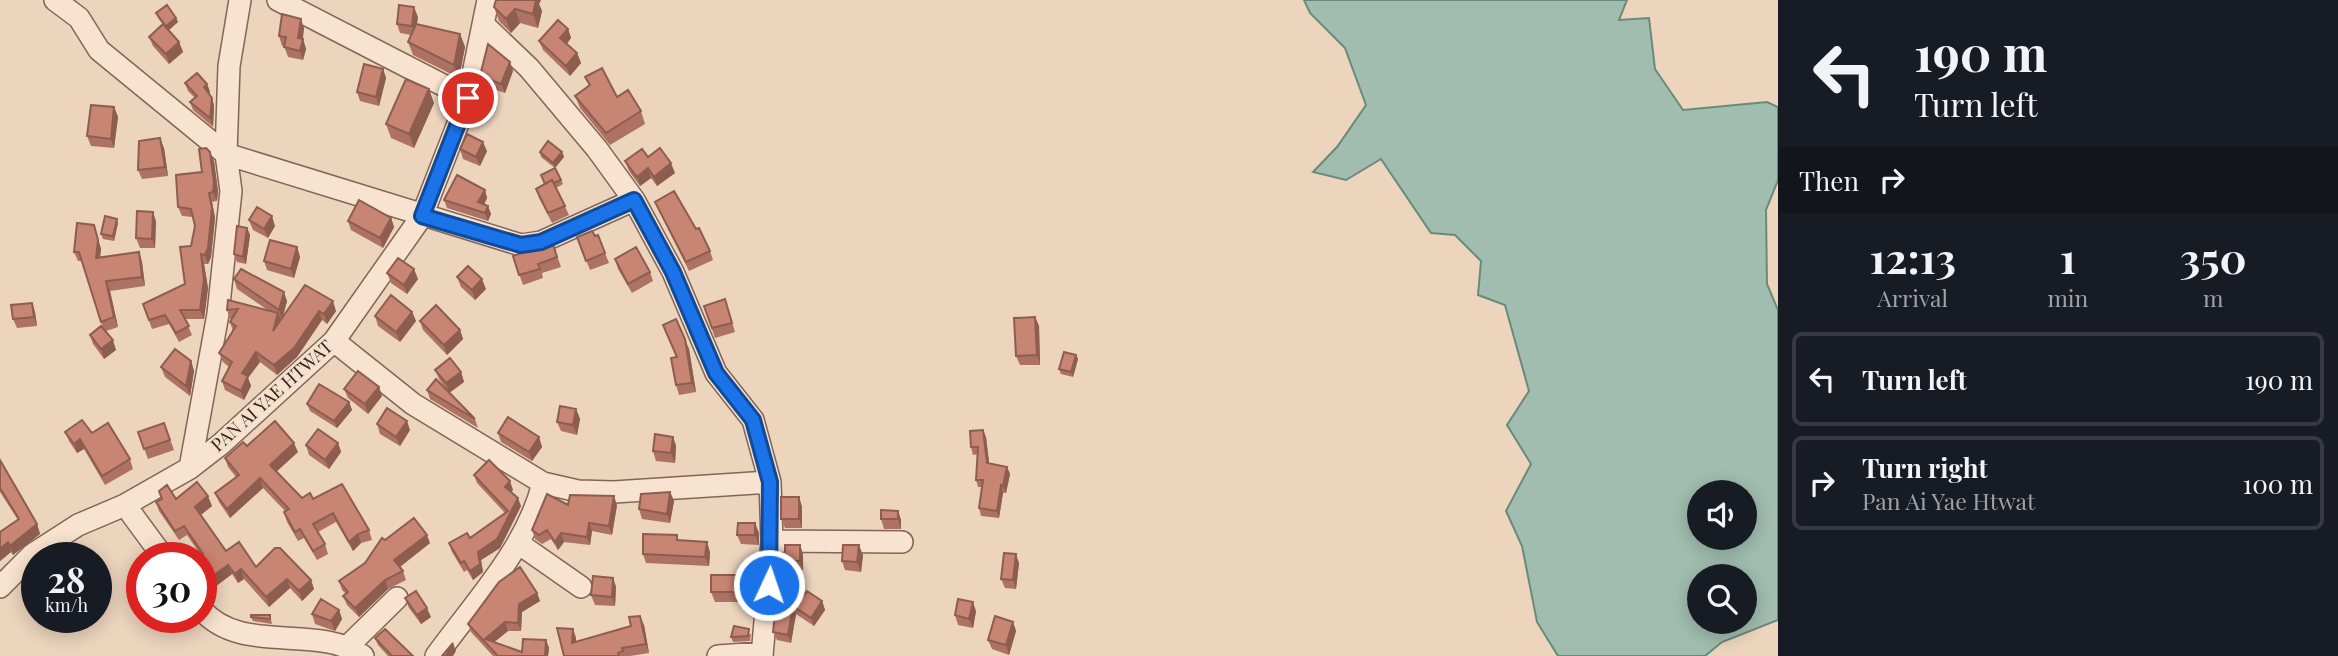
<!DOCTYPE html>
<html lang="en">
<head>
<meta charset="utf-8">
<style>
	:root { --surface:#171b24; --page:#242831; --text:#f1f3f6; --muted:#9ea1a6; --line:#363941 }
	body { margin:0; font-family:"Playfair Display",serif; background:var(--page); color:var(--text); height:100vh; display:flex; flex-direction:column; font-size:26px; white-space:nowrap }
	* { box-sizing:border-box; margin:0 }
	p { font-size:23px; color:var(--muted) }
	.icon { flex:none; width:38px; height:38px; fill:none; stroke:currentColor; stroke-width:2; stroke-linecap:round; stroke-linejoin:round }
	.map { position:relative; flex:1; overflow:hidden }
	.sheet { display:flex; flex-direction:column; background:var(--surface); width:560px }
	.sheet>* { flex:none }
	.banner { background:#171b24; color:var(--text); overflow:hidden }
	.controls { position:absolute; left:1687px; top:480px; display:grid; gap:14px }
	.controls a { display:grid; place-items:center; width:70px; height:70px; border-radius:50%; background:var(--surface); box-shadow:0 4px 18px #0003; font-size:35px }
	.speed { position:absolute; left:21px; top:542px; display:flex; gap:14px; font-size:35px; font-weight:700; text-align:center }
	.speed>* { display:grid; place-content:center; width:91px; height:91px; border-radius:50%; background:var(--surface); box-shadow:0 4px 18px #0003; line-height:1 }
	.speed small { font-size:18px; font-weight:400 }
	.speed .limit { border:10px solid #d22; background:#fff; color:#111 }
	.pin { position:absolute; display:grid; place-items:center; width:60px; height:60px; color:#fff; margin:-30px; border:4px solid #fff; border-radius:50%; box-shadow:0 2px 7px #0007 }
	.me { position:absolute; width:77px; margin:-38px; rotate:3deg; stroke-linejoin:round; filter:drop-shadow(0 0 5px #0008) }
	.turn { display:flex; align-items:center; gap:24px; height:147px; padding:0 21px; font-size:32px }
	.turn .icon { width:91px; height:91px; stroke-width:2.5 }
	.turn b { display:block; font-size:49px; line-height:60px }
	.then { display:flex; align-items:center; height:66px; padding:0 21px; background:#0003; gap:14px; font-size:26px }
	.eta { display:flex; justify-content:space-evenly; align-items:center; height:119px; text-align:center }
	.eta b { font-size:42px; font-weight:700; line-height:49px }
	ul { padding:0; list-style:none }
	li { display:flex; align-items:center; gap:21px; height:94px; margin:0 14px 10px; padding:0 7px; border:4px solid var(--line); border-radius:10px }
	li div { flex:1 }
	li b { display:block; font-size:26px }
	li em { font-style:normal }
	main { display:flex; flex:1; min-height:0 }
	.map>svg:first-child { display:block }
</style>
</head>
<body>
<main>
<div class="map">
<svg width="1778" height="656" viewBox="0 0 1778 656">
	<rect width="100%" height="100%" fill="#ecd4bd"/>
	<!-- water -->
	<path fill="#a0bdaf" stroke="#698a7b" stroke-width="2" fill-rule="evenodd" d="M1304 0H1627L1619 20 1649 18 1655 69 1683 110 1767 102 1778 107V180L1766 210 1767 284 1778 310V620L1722 642 1705 656H1558L1537 622 1522 546 1506 511 1531 464 1507 425 1529 391 1505 305 1478 295 1481 261 1455 235 1431 233 1381 159 1346 180 1313 172 1337 147 1366 105 1345 48 1310 13ZM1699 492H1745V537H1699ZM1699 576H1745V621H1699Z"/>
	<g fill="none" stroke-linecap="round" stroke-linejoin="round">
		<defs>
			<path id="minor" d="M55 0 79 18 99 50 226 154 521 245 541 242 634 200
				M278 0 468 98
				M484 25 529 68 597 149 634 200 673 272 716 373 753 420 770 482 772 541 762 656
				M334 341 413 404 543 483 578 491 614 492 770 482
				M190 468 218 314 231 191 226 154 229 66 240 0
				M125 505 164 558
				M772 541 902 542
				M518 543 581 587
				M0 587 33 554 78 525 125 505 190 468 221 444 334 341 422 216 468 98 488 0
				M201 609C241 656 317 623 363 656
				M348 646 397 598
				M436 656C475 602 527 548 543 483
				M718 656 761 653"/>
		</defs>
		<!-- minor casing -->
		<use href="#minor" stroke="#836557" stroke-width="24"/>
		<!-- minor -->
		<use href="#minor" stroke="#f7e3cf" stroke-width="21"/>
	</g>
	<!-- wall -->
	<path fill="#ad7263" d="M496 0H541L539 4 542 11 538 28 520 23 511 33 499 21 494 7Z
		M156 13 176 18 178 22 168 30 179 42 183 52 169 64 153 46 149 37 163 25 158 18Z
		M418 17 417 24 460 34 465 47 459 78 413 55 408 42 411 35 400 33 397 24Z
		M304 28 303 39 306 49 303 60 288 57 284 46H282L279 36Z
		M568 29 571 38 567 44 577 53 581 63 570 76 543 50 539 41Z
		M510 62 513 71 505 93 484 86 480 76Z
		M383 69 386 78 379 106 360 101 357 92Z
		M585 77 641 111 645 124 610 145 580 108 575 96 589 86Z
		M185 83 207 84 210 92 208 94 212 98 214 106 213 127 193 110 190 102 195 98 188 91Z
		M434 103 414 148 391 138 386 124Z
		M114 107 118 117 114 148 91 146 87 136Z
		M164 148 168 176 142 179 138 170Z
		M460 149 487 151 480 166 463 159Z
		M540 152H562L564 157 555 168 541 157Z
		M648 157 675 173 657 186 651 178 640 186 629 171 625 161Z
		M214 161 218 191 217 201 212 202 215 218 211 257 208 264H204L208 288 204 319H185L192 335 179 342 169 324 152 329 143 304 185 284 195 226 193 217 182 216 178 207 202 172Z
		M541 175 561 180 563 184 556 188 569 215 552 223 539 198 536 189 545 184Z
		M485 190 487 198 484 205 488 206 491 214 488 221 447 208 444 200Z
		M655 202 696 229 710 251 713 260 689 271 659 211Z
		M391 218 394 227 383 248 351 230 348 221Z
		M249 220 275 226 268 238 253 230Z
		M156 221 155 248H140L136 238Z
		M118 223 114 241 103 239 101 234Z
		M94 225 101 249 100 257 139 252 142 262 145 286 110 291 118 327 106 331 116 350 104 359 93 344 90 335 103 328 82 261H78L74 252Z
		M247 228 250 235 246 264 237 262 234 254Z
		M577 237 605 253 609 263 590 270Z
		M552 241 561 267 542 273 543 278 523 285 513 256Z
		M297 247 300 257 294 278 267 270 264 261Z
		M615 259 650 272 653 281 632 293 618 269Z
		M387 273 418 279 407 294 391 283Z
		M457 277 486 289 475 300 461 287Z
		M234 279 287 301 283 316 305 285 336 311 327 324 322 320 297 357 277 375 260 362 248 378 251 386 244 400 225 390 222 381 229 367 223 362 219 353 233 331 230 322 232 319H230L227 310 269 311 237 289Z
		M725 299 735 332 715 338 704 306Z
		M32 303 35 312 37 326 17 328 13 319Z
		M412 312 416 321 400 342 378 326 375 316Z
		M1035 317 1039 326 1040 365H1020L1016 356Z
		M420 321 460 330 463 339 447 355 423 330Z
		M663 325 689 349 696 392 679 395 676 385 677 357Z
		M1076 355 1078 359 1073 377 1061 374 1059 369Z
		M191 361 194 371 190 396 165 377 161 367Z
		M435 370 461 372 464 382 449 393 439 379Z
		M379 387 382 396 368 414 348 398 344 389Z
		M427 390 475 419 478 428 430 399Z
		M349 402 352 410 337 428 310 411 307 404Z
		M576 409 580 419 577 435 561 431 557 422Z
		M164 423 174 450 148 459 138 432Z
		M377 424 410 430 400 446 380 434Z
		M65 432 130 459 133 469 105 485 84 449 77 453 69 441Z
		M498 433 539 437 542 447 532 461 501 442Z
		M673 437 676 446 675 463 656 461 653 451Z
		M986 437 989 463 1007 467 1010 474 1006 493H1003L999 518 981 516 979 508 982 487H978L976 480 978 454 973 455 971 447Z
		M338 443 341 452 329 469 309 455 306 445Z
		M247 446 298 452 276 471 302 498 313 499 369 530 372 540 361 543 353 551 336 522 318 532 325 544 328 554 317 560 304 538 298 541 287 522 284 512 285 511 263 488 230 518 219 502 215 493 236 477 228 467 225 458Z
		M0 460 37 524 40 534 13 555 11 552 0 561V532L18 520 0 492Z
		M474 475 513 490 511 492 521 506 500 548 481 560 483 572 473 580 467 570 464 572 452 552 449 543 470 538 505 513 477 483Z
		M670 492 674 501 670 523 642 519 639 509Z
		M799 497 802 507V528H785L781 519Z
		M176 499 212 506 201 515 226 551 256 567 311 580 314 589 302 601 290 588 269 607 244 579 238 583 232 574 203 596 201 594V555L187 535 179 540 159 511 156 502Z
		M568 505H617L612 535 592 531 590 545 564 542 558 550 551 539 542 544 535 539 532 530Z
		M898 511 901 520V529H884L881 519Z
		M759 533V545L741 544 737 535Z
		M385 540 430 543 400 567 403 571 406 580 388 589 359 617 347 605 343 596 346 594 342 590 339 581 365 563Z
		M800 545 803 554V570H789L785 561Z
		M710 552 709 566 646 563 643 554Z
		M863 555 861 572 845 570 842 561Z
		M1019 563 1016 589 1005 588 1001 579Z
		M613 578 616 587 615 606 595 605 591 595Z
		M751 585V602H715L711 592Z
		M802 585 800 593 822 601 825 610 814 626 796 614 791 643 777 640 773 632Z
		M537 593 540 601 522 612 521 631H508L494 642 522 652 546 640 549 648 548 656H493L471 632 468 624Z
		M405 598 431 617 421 624 409 608Z
		M339 610 342 619 335 631 315 624 312 614Z
		M976 611 973 628 958 625 955 615Z
		M270 615 272 624 253 621 251 617Z
		M1013 622 1016 631 1009 655 992 649 988 640Z
		M644 625 649 653 630 656H564L573 629 576 638V642Z
		M751 634 750 641 733 642 731 637Z
		M375 638 413 656H388L378 645Z"/>
	<!-- shaded-wall -->
	<path fill="#8d5d50" d="M534 0H541L539 4 542 11 538 28 533 14Z
		M414 7 418 17 415 35 412 26Z
		M515 9 520 23 511 33 506 19Z
		M176 18 178 22 168 31 166 26Z
		M301 19 304 28 302 41 303 39 306 49 303 60 300 51 298 38Z
		M568 29 571 38 563 48 560 38Z
		M460 34 465 47 459 78 454 65Z
		M179 42 183 52 169 64 166 54Z
		M577 53 581 63 570 76 566 66Z
		M510 62 513 71 505 93 501 84Z
		M383 69 386 78 379 106 376 97Z
		M207 84 210 92 206 95 204 87Z
		M429 89 434 103 414 148 409 134Z
		M212 98 214 106 213 127 210 118Z
		M114 107 118 117 114 148 111 139Z
		M160 138 164 148 168 176 165 167Z
		M483 142 487 151 480 166 476 157Z
		M210 152 214 161 218 191 217 201 213 192Z
		M562 152 564 157 555 168 553 163Z
		M671 163 675 173 657 186 654 177Z
		M648 168 651 178 640 186 637 177Z
		M485 190 487 198 481 210 478 202Z
		M209 193 212 202 215 218 211 257 208 264 205 255Z
		M488 206 491 214 488 221 485 213Z
		M153 212 156 221 155 248 152 239Z
		M272 216 275 226 268 238 264 229Z
		M391 218 394 227 383 248 380 238Z
		M117 219 118 223 114 241 113 236Z
		M94 225 101 249 99 267 96 258Z
		M247 228 250 235 246 264 243 257Z
		M297 247 300 257 294 278 291 269Z
		M139 252 142 262 145 286 142 277Z
		M201 254 204 264 208 288 204 319 200 310Z
		M414 269 418 279 407 294 404 285Z
		M482 279 486 289 475 300 472 290Z
		M106 281 110 291 118 327 114 317Z
		M284 292 287 301 282 320 279 310Z
		M333 301 336 311 327 324 324 314Z
		M32 303 35 312 37 326 34 317Z
		M319 311 322 320 297 357 277 375 274 365Z
		M412 312 416 321 400 342 396 332Z
		M278 313 282 322 273 331Z
		M1035 317 1039 326 1040 365 1037 355Z
		M460 330 463 339 447 355 444 345Z
		M685 339 689 349 696 392 692 383Z
		M113 340 116 350 104 359 101 349Z
		M256 352 260 362 248 378 251 386 244 400 241 391 242 373Z
		M1076 355 1078 359 1073 377 1071 372Z
		M191 361 194 371 190 396 186 386Z
		M461 372 464 382 449 393 446 383Z
		M379 387 382 396 368 414 365 404Z
		M349 402 352 410 337 428 334 421Z
		M576 409 580 419 577 435 573 425Z
		M407 421 410 430 400 446 396 437Z
		M983 430 986 437 990 470 987 463Z
		M539 437 542 447 532 461 529 452Z
		M673 437 676 446 675 463 671 453Z
		M80 439 84 449 77 453 74 444Z
		M294 443 298 452 274 474 270 465Z
		M338 443 341 452 329 469 325 460Z
		M1007 467 1010 474 1006 493 1003 486Z
		M260 478 263 488 230 518 227 509Z
		M510 481 513 490 508 495 505 487Z
		M1001 485 1003 493 999 518 997 511Z
		M670 492 674 501 670 523 667 514Z
		M208 496 212 506 199 516 195 507Z
		M614 496 617 505 612 535 609 526Z
		M799 497 802 507V528L799 519Z
		M518 498 521 506 500 548 481 560 483 572 473 580 470 571 478 552Z
		M898 511 901 520V529L898 519Z
		M589 523 592 531 590 545 587 537Z
		M755 523 759 533V545L755 535Z
		M37 524 40 534 13 555 10 546Z
		M561 533 564 542 558 550 555 542Z
		M358 534 361 543 353 551 349 542Z
		M427 535 430 543 397 569 394 560Z
		M8 542 11 552 0 561V549Z
		M707 542 710 552 709 566 705 557Z
		M800 545 803 554V570L800 561Z
		M859 545 863 555 861 572 857 562Z
		M1016 554 1019 563 1016 589 1013 580Z
		M228 565 232 574 203 596 201 585Z
		M241 569 244 579 238 583 235 574Z
		M747 575 751 585V602L748 592Z
		M799 577 802 585 799 600 796 591Z
		M613 578 616 587 615 606 612 597Z
		M287 579 290 588 269 607 266 597Z
		M311 580 314 589 302 601 299 591Z
		M385 580 388 589 359 617 355 608Z
		M537 593 540 601 522 612 521 631 518 623 519 604Z
		M822 601 825 610 814 626 811 618Z
		M973 602 976 611 973 628 969 619Z
		M793 606 796 614 791 643 788 635Z
		M427 608 431 617 421 624 417 615Z
		M339 610 342 619 335 631 331 621Z
		M640 616 644 625 649 653 646 644Z
		M505 622 508 631 488 647 485 639Z
		M1013 622 1016 631 1009 655 1006 645Z
		M573 629 576 638V652L572 643Z
		M546 640 549 648 548 656H545Z
		M453 643 456 651 453 656H445Z"/>
	<!-- building -->
	<path fill="#c98573" stroke="#8d5d50" stroke-width="2" d="M496 0H536L533 14 515 9 506 19 494 7Z
		M167 5 176 18 166 26 156 13Z
		M399 5 414 7 412 26 397 24Z
		M282 14 301 19 298 38 303 39 300 51 284 47 286 37 279 36Z
		M558 20 568 29 560 38 577 53 566 66 539 41Z
		M163 24 179 42 166 54 149 37Z
		M416 24 460 34 454 65 408 42Z
		M488 44 510 62 501 84 480 76Z
		M364 64 383 69 376 97 357 92Z
		M602 68 617 97 628 90 641 111 606 133 575 96 590 85 585 77Z
		M197 73 207 84 204 87 212 98 210 118 190 102 197 96 185 83Z
		M406 79 429 89 409 134 386 124Z
		M91 105 114 107 111 139 87 136Z
		M467 134 483 142 476 157 460 149Z
		M160 138 165 167 138 170 139 141Z
		M548 141 562 152 553 163 540 152Z
		M206 148 210 152 214 182 213 192 209 193 212 208 208 248 205 255 201 254 204 279 200 310H180L189 326 176 333 165 315 149 320 143 304 185 284 180 247 191 246 195 226 191 209 178 207 176 175 202 172 199 149Z
		M660 148 671 163 654 177 648 168 637 177 625 161 642 149 648 157Z
		M555 168 561 180 554 183 552 180 545 184 541 175Z
		M457 175 485 190 478 202 488 206 485 213 444 200Z
		M552 180 565 206 548 213 536 189Z
		M674 191 696 229 699 228 710 251 686 262 655 202Z
		M359 200 391 218 380 238 348 221Z
		M257 207 272 216 264 229 249 220Z
		M137 211 153 212 152 239 136 238Z
		M105 216 117 219 113 236 101 234Z
		M77 223 94 225 98 240 96 258 139 252 142 277 106 281 114 317 101 322 79 252H74Z
		M237 226 247 228 243 257 234 254Z
		M592 231 595 236 598 235 605 253 586 261 577 237Z
		M270 240 297 247 291 269 264 261Z
		M552 241 557 257 538 264 540 269 519 275 513 256Z
		M636 247 650 272 628 284 615 259Z
		M398 258 414 269 404 285 387 273Z
		M468 266 482 279 472 290 457 277Z
		M241 269 284 292 279 310 234 279Z
		M305 285 333 301 324 314 319 311 294 348 274 365 256 352 242 373 248 376 241 391 222 381 232 362 219 353 236 326 230 322 238 309 227 310 228 300 278 313 273 331Z
		M391 295 412 312 396 332 375 316Z
		M725 299 732 323 712 328 704 306Z
		M32 303 34 317 13 319 11 305Z
		M436 305 460 330 444 345 420 321Z
		M1035 317 1037 355 1016 356 1014 318Z
		M676 319 685 339 692 383 676 385 671 358 677 357 663 325Z
		M101 326 113 340 101 349 90 335Z
		M175 349 191 361 186 386 161 367Z
		M1064 352 1076 355 1071 372 1059 369Z
		M450 358 461 372 446 383 435 370Z
		M358 371 379 387 365 404 344 389Z
		M436 379 475 419 427 390Z
		M319 384 349 402 334 421 307 404Z
		M560 406 576 409 573 425 557 422Z
		M387 408 407 421 396 437 377 424Z
		M508 417 539 437 529 452 498 433Z
		M82 420 92 433 108 423 130 459 102 476 80 439 74 444 65 432Z
		M275 421 294 443 270 465 302 498 310 493 313 499 342 484 369 530 358 534 349 542 333 513 313 524 325 544 313 551 300 529 295 532 284 512 289 509 260 478 227 509 215 493 239 475 225 458 243 442 247 446Z
		M164 423 170 440 144 449 138 432Z
		M318 429 338 443 325 460 306 445Z
		M983 430 987 463 1007 467 1003 486 1001 485 997 511 979 508 983 480H976L978 447H971L970 431Z
		M655 434 673 437 671 453 653 451Z
		M0 460 37 524 10 546 8 542 0 549V532L19 519 0 488Z
		M489 460 510 481 505 487 518 498 497 539 478 552 480 564 470 571 464 561 461 563 449 543 467 533 470 538 508 511 474 475Z
		M197 482 208 496 195 507 226 551 239 542 256 567 275 548H280L311 580 299 591 287 579 266 597 241 569 235 574 228 565 201 585V558H198L203 554 184 526 175 531 156 502 162 499 159 491 167 485 176 499Z
		M670 492 667 514 639 509 641 494Z
		M547 494 568 505 570 495 614 496 609 526 589 523 587 537 561 533 555 542 547 530 539 535 532 530Z
		M781 497H799V519H781Z
		M881 510 898 511V519H881Z
		M414 518 427 535 394 560 403 571 385 580 355 608 343 596 348 592 339 581 365 563 382 538 385 540Z
		M738 523H755V535H737Z
		M643 534 677 535V540L707 542 705 557 643 554Z
		M785 545H800V561H785Z
		M843 545H859L857 562 842 561Z
		M1004 553 1016 554 1013 580 1001 579Z
		M520 567 537 593 519 604 518 623 505 622 485 639 522 652 523 639 546 640 545 656H498L468 624 499 582Z
		M711 575H747L748 592H711Z
		M593 576 613 578 612 597 591 595Z
		M796 576 799 577 796 591 804 595 807 591 822 601 811 618 793 606 788 635 773 632 775 615Z
		M416 591 427 608 417 615 405 598Z
		M321 599 339 610 331 621 312 614Z
		M958 599 973 602 969 619 955 615Z
		M251 615H270V619L251 617Z
		M640 616 646 644 622 648 623 651 618 653 619 656H564L557 628 573 629 572 643 631 626 629 617Z
		M995 616 1013 622 1006 645 988 640Z
		M734 626 749 629 748 636 731 637Z
		M385 629 413 656H392L375 638Z
		M453 643 446 656H442Z"/>
	<g fill="none" stroke-linecap="round" stroke-linejoin="round">
		<defs>
			<path id="route" d="M468 98 422 216 521 245 541 242 634 200 673 272 716 373 753 420 770 482 769 585"/>
		</defs>
		<!-- route casing -->
		<use href="#route" stroke="#114b97" stroke-width="18"/>
		<!-- route -->
		<use href="#route" stroke="#1a73e8" stroke-width="12"/>
	</g>
	<g text-anchor="middle" stroke-width="5" stroke-linejoin="round" paint-order="stroke">
		<!-- street labels -->
		<g font-size="18" fill="#33221b" stroke="#f4e0cc">
			<text transform="translate(272 396) rotate(-42)" y="6">PAN AI YAE HTWAT</text>
		</g>
	</g>
</svg>
<div class="controls">
<a><svg class="icon" aria-label="sound" viewBox="0 0 24 24"><path d="M4 9h4l5-4v14l-5-4H4zM17 9q2 3 0 6"/></svg></a>
<a><svg class="icon" aria-label="search" viewBox="0 0 24 24"><circle cx="10" cy="10" r="6"/><path d="M15 15l6 6"/></svg></a>
</div>
<div class="speed"><div>28<small>km/h</small></div><div class="limit">30</div></div>
<div class="pin" style="left:468px;top:98px;background:#d93025"><svg class="icon" aria-label="arrive" viewBox="0 0 24 24"><path d="M6 21V4h12l-3 4 3 4H6"/></svg></div>
<svg class="me" style="left:769px;top:585px" viewBox="-20 -20 40 40"><circle r="17" fill="#1a73e8" stroke="#fff" stroke-width="3"/><path d="M0-11L8 9 0 5-8 9z" fill="#fff"/></svg>
</div>
<section class="sheet">
<div class="banner">
<div class="turn"><svg class="icon" aria-label="left" viewBox="0 0 24 24"><path d="M17 20v-9H6M10 6l-5 5 5 5"/></svg><div><b>190 m</b>Turn left</div></div>
<div class="then">Then<svg class="icon" aria-label="right" viewBox="0 0 24 24"><path d="M7 20v-9h11M14 6l5 5-5 5"/></svg></div>
</div>
<div class="eta">
<div><b>12:13</b><p>Arrival</p></div>
<div><b>1</b><p>min</p></div>
<div><b>350</b><p>m</p></div>
</div>
<ul>
<li><svg class="icon" aria-label="left" viewBox="0 0 24 24"><path d="M17 20v-9H6M10 6l-5 5 5 5"/></svg><div><b>Turn left</b></div><em>190 m</em></li>
<li><svg class="icon" aria-label="right" viewBox="0 0 24 24"><path d="M7 20v-9h11M14 6l5 5-5 5"/></svg><div><b>Turn right</b><p>Pan Ai Yae Htwat</p></div><em>100 m</em></li>
</ul>
</section>
</main>
</body>
</html>
